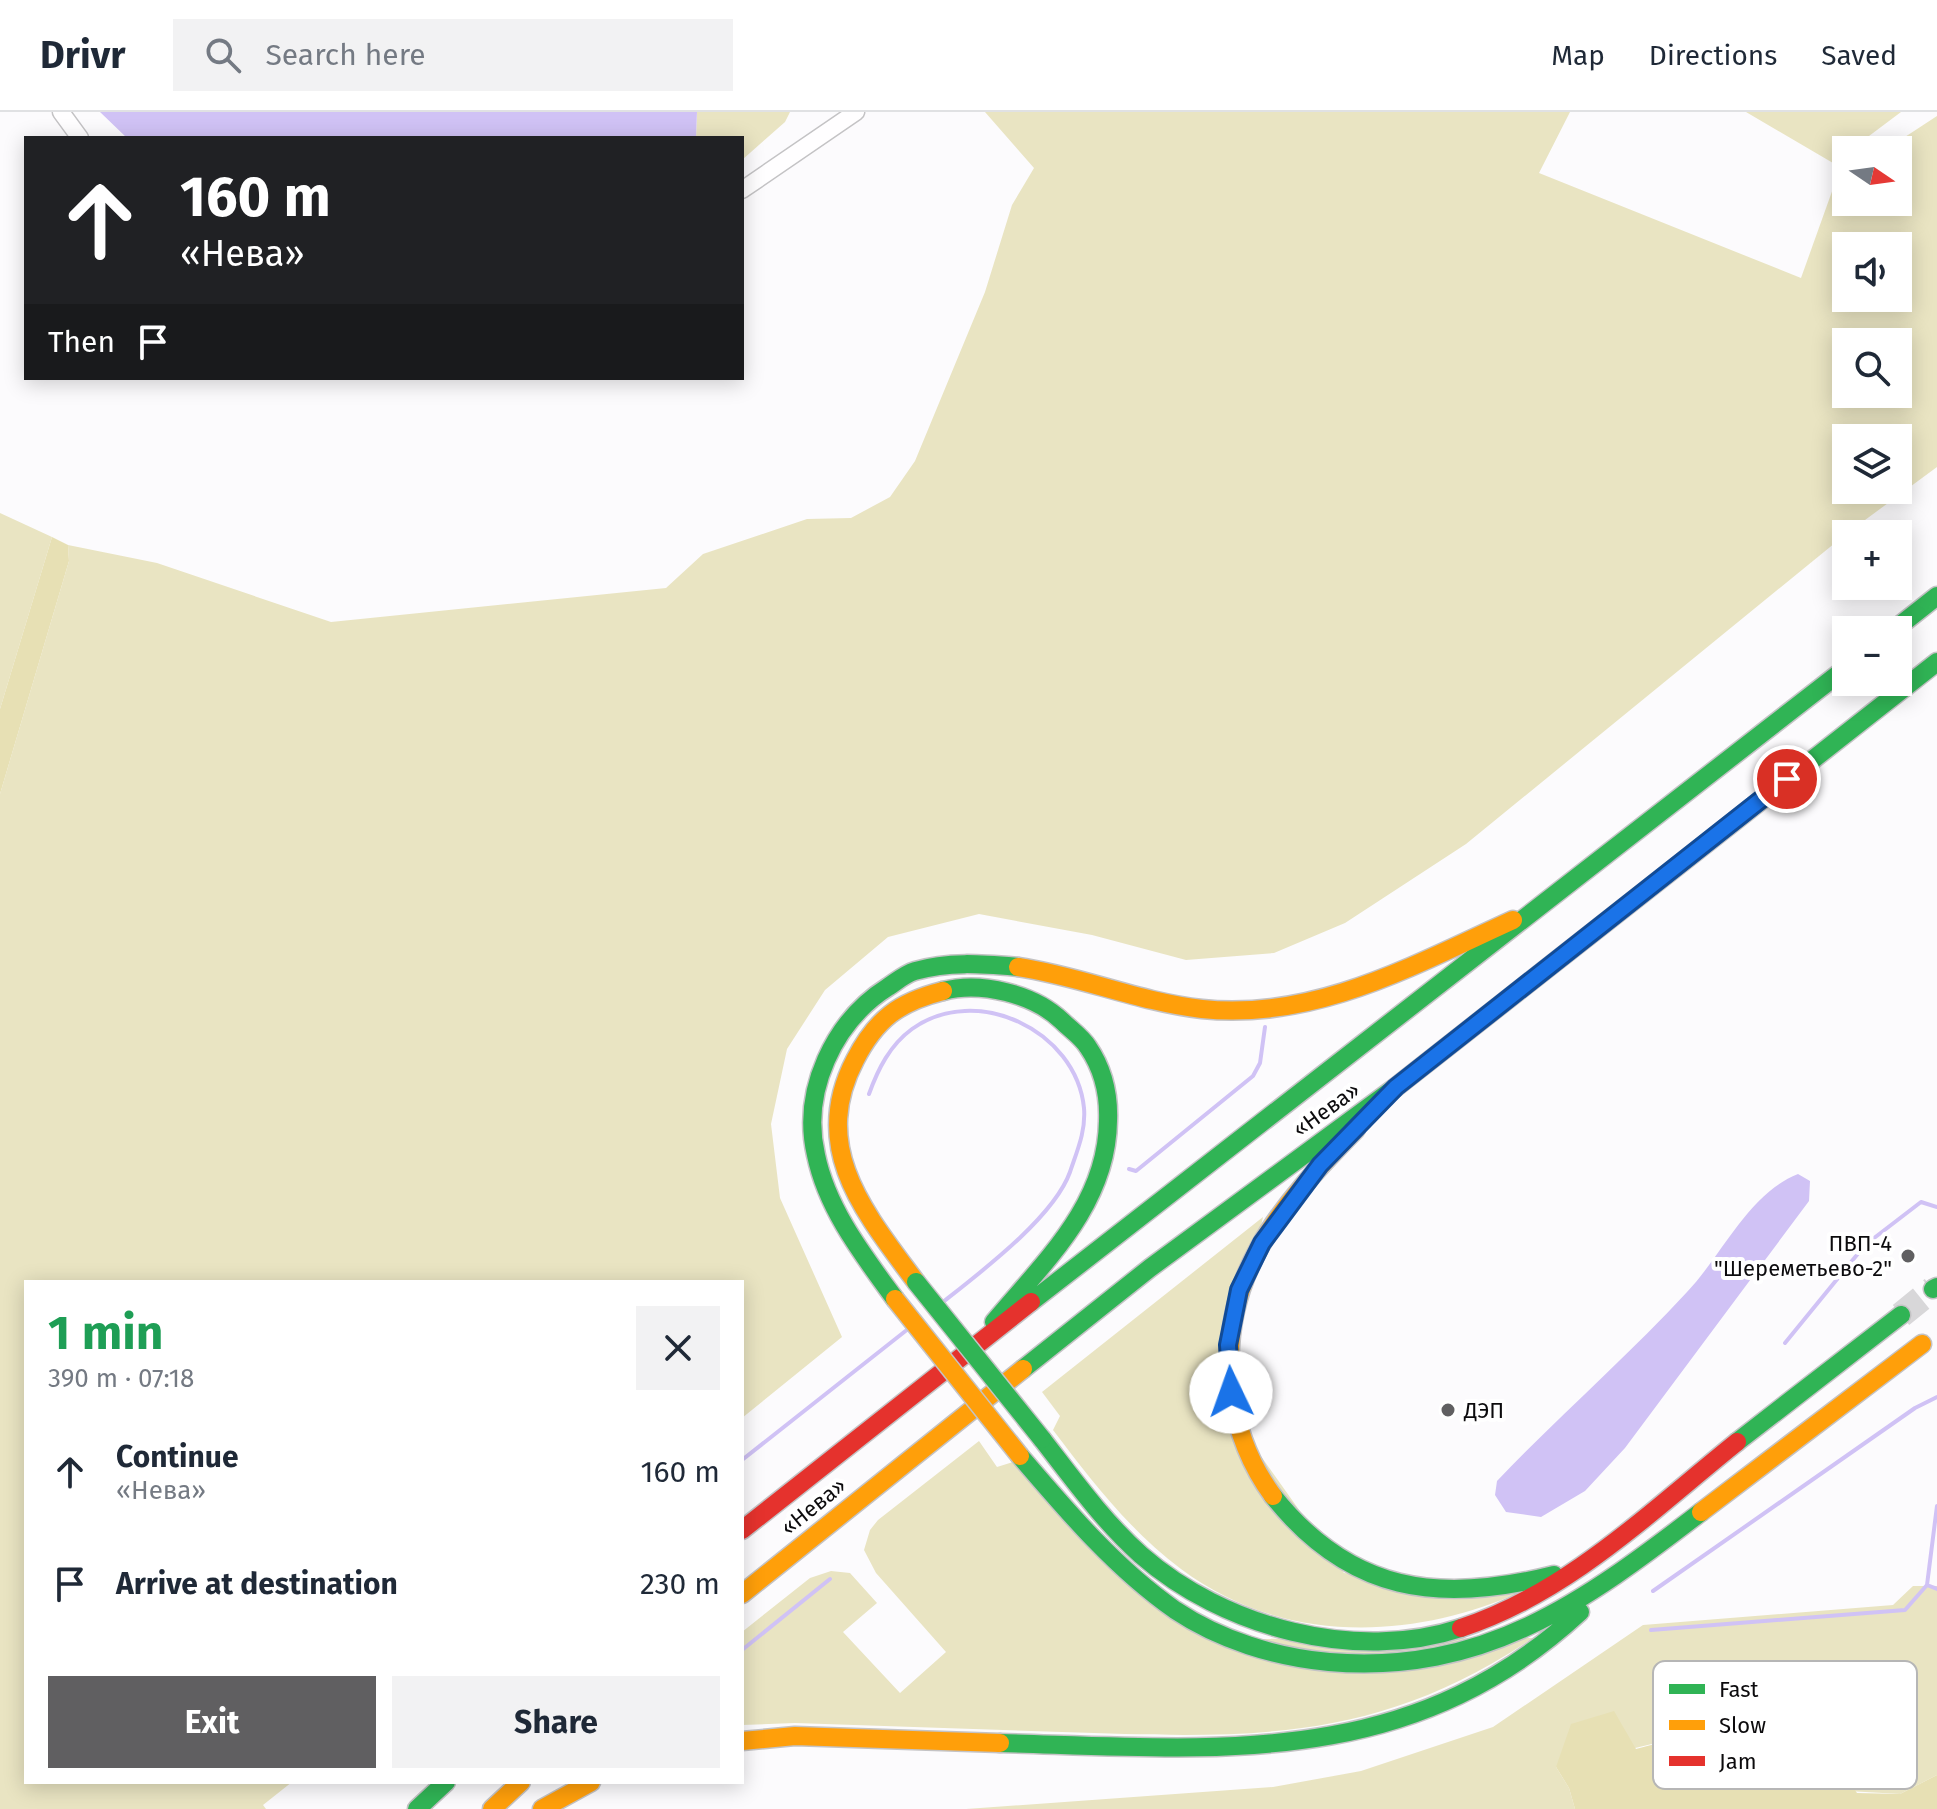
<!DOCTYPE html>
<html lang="en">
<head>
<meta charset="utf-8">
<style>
	:root { --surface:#fff; --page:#f2f2f3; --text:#1f2937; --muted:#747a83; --line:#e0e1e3; --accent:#605f61 }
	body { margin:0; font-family:"Fira Sans",sans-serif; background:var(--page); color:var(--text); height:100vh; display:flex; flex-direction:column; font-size:30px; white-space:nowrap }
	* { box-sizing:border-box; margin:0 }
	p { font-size:26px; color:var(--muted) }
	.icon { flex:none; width:44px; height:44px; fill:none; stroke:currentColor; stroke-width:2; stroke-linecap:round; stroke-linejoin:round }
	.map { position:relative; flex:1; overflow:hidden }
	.side { position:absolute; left:24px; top:1168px; width:720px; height:504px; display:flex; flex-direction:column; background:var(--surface); border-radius:0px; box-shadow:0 4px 20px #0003 }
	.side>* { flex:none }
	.top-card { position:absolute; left:24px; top:24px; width:720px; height:244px; border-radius:0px; box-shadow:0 4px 20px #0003; background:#202124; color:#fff; overflow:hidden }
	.needle { width:52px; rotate:103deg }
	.tools { position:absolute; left:1832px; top:24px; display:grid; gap:16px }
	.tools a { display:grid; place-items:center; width:80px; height:80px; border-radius:0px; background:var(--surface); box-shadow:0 4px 20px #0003; font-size:40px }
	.pin { position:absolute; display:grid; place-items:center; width:68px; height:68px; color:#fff; margin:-34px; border:4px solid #fff; border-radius:50%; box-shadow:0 2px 8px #0007 }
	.me { position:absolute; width:88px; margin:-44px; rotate:357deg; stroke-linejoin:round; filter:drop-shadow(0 0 6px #0008) }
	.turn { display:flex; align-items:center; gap:28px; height:168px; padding:0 24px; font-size:36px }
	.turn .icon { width:104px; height:104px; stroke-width:2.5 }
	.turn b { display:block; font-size:56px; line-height:68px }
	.then { display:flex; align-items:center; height:76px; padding:0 24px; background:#0003; gap:16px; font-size:30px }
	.round { display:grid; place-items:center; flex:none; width:84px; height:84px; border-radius:0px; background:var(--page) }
	.head { display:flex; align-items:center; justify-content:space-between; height:136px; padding:0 24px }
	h1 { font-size:48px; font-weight:700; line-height:60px; color:#1e9e55 }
	.button { display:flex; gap:16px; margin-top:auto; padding:16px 24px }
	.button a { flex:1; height:92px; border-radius:0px; background:var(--accent); color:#fff; font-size:32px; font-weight:700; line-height:92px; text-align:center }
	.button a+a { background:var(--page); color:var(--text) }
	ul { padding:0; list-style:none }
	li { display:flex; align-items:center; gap:24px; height:112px; padding:0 24px }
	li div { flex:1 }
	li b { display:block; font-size:30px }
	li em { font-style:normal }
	header { display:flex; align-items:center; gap:48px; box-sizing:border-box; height:112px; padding:0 40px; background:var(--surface); border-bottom:2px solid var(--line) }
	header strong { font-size:38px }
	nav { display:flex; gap:44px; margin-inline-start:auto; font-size:28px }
	.search { width:560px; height:72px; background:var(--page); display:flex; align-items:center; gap:20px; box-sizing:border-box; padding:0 28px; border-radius:0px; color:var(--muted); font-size:30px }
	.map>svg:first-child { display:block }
</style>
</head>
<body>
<header>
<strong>Drivr</strong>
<div class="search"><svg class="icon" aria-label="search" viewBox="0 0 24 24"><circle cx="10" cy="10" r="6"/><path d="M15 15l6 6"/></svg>Search here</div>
<nav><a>Map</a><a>Directions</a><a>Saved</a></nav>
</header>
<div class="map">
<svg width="1937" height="1697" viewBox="0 0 1937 1697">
	<rect width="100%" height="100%" fill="#fcfbfd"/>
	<!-- green -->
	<path fill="#e9e4c2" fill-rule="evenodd" d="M697 0H790L785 10 742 48V26H696Z
		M985 0H1570L1539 61 1801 166 1835 71 1846 64V90H1898V38H1885L1937 4V355L1846 422 1466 732 1345 811 1274 841 1186 848 1092 823 979 802 888 825 825 878 787 937 771 1012 780 1086 842 1225 742 1306V1170H26V1670H292L263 1693 266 1697H0V682L69 449 68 433 157 451 331 510 666 476 703 442 807 407 851 406 890 385 915 349 985 180 1012 93 1034 56ZM1846 134H1898V186H1846ZM1846 230H1898V282H1846ZM1846 326H1898V378H1846Z
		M1746 0H1901L1833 51Z
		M0 401 52 425 0 597Z
		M1263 1105 1223 1291 1344 1461 1523 1479C1411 1529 1283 1533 1181 1457 1130 1419 1091 1368 1053 1318L1060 1304 1042 1280Z
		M979 1329 997 1355 1013 1350 1207 1527 1533 1526C1374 1633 1245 1626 1062 1620 973 1617 884 1614 795 1611L742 1613V1520L810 1466 831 1459 850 1461 877 1491 843 1520 900 1581 946 1540 876 1461 864 1438 870 1418 878 1408Z
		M1913 1474H1937V1663L1900 1682 1796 1676 1764 1647 1721 1640 1681 1625 1556 1655 1569 1676 1575 1697H686H966L1273 1675 1361 1659 1493 1615 1643 1513 1893 1493Z"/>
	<!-- forest -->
	<path fill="#e7e0b4" d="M52 425 68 433 69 449 0 682V597Z
		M1614 1599 1636 1637 1681 1625 1721 1640 1764 1647 1796 1676 1832 1645 1857 1681 1900 1682 1937 1663V1697H1575L1569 1676 1556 1655 1571 1612Z"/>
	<!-- water -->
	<path fill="#d0c2f5" d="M100 0H697L696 26H127Z
		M1798 1062 1810 1069 1809 1089 1625 1336 1585 1379 1541 1405 1506 1400 1495 1383 1497 1369C1559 1304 1626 1246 1687 1180 1723 1142 1748 1082 1798 1062Z"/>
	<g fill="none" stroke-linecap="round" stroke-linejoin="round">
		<!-- stream -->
		<path stroke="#d0c2f5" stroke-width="4" d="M869 982C878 957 890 933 912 917 976 871 1076 918 1084 996 1086 1019 1077 1039 1070 1060 1054 1105 981 1160 943 1190
			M1129 1057 1136 1059 1253 964 1260 951 1265 915
			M1785 1231 1865 1133 1921 1090 1937 1095
			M742 1348 908 1217
			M1927 1473 1937 1477
			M1653 1479 1915 1296 1937 1285
			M1651 1518 1905 1498 1927 1473 1937 1394
			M742 1538 830 1467"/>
		<!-- primary-tunnel -->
		<path stroke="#d8d7d9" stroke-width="26" stroke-dasharray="26 13" stroke-linecap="butt" d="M1901 1203 1933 1177"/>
		<defs>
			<path id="street" d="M61 0 80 26
				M742 78 856 0"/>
			<path id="fast" d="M1894 518 1937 484
				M943 879C981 869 1034 882 1062 909 1070 917 1082 925 1088 935 1103 957 1109 984 1108 1009 1107 1093 1044 1150 994 1210
				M1933 1177 1937 1175
				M895 1187C863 1143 827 1097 816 1043 801 979 834 909 888 875 897 869 905 862 915 859 949 849 982 852 1018 855
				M1031 1190 1846 556
				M1023 1257 1150 1156 1396 975 1937 550
				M1042 1327C1073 1367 1103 1409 1141 1443 1223 1515 1356 1551 1461 1516
				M1737 1330 1901 1203
				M1020 1344C1067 1399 1115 1456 1175 1498 1220 1528 1275 1545 1329 1550 1484 1563 1584 1490 1701 1400
				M1273 1384C1350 1481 1439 1492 1554 1463
				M1000 1631C1216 1637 1408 1659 1580 1500
				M417 1697 446 1670"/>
			<path id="slow" d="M1018 855C1080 864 1139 890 1202 897 1314 909 1414 853 1513 808
				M916 1170C865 1101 809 1036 855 948 876 907 899 890 943 879
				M1273 1384C1251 1354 1237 1318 1232 1282 1216 1167 1280 1094 1356 1017
				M1701 1400 1922 1232
				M742 1482 1023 1257
				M742 1629 795 1624 1000 1631
				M492 1697 521 1670
				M542 1697 591 1670"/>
			<path id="jam" d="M742 1418 1031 1190
				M1461 1516C1568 1481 1651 1399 1737 1330"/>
		</defs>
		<!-- street casing -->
		<use href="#street" stroke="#c4c3c5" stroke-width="19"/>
		<!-- fast casing -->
		<use href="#fast" stroke="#c4c3c5" stroke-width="21"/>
		<!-- slow casing -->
		<use href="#slow" stroke="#c4c3c5" stroke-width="21"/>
		<!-- jam casing -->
		<use href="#jam" stroke="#c4c3c5" stroke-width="21"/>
		<!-- street -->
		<use href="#street" stroke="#fffeff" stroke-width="16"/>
		<!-- fast -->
		<use href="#fast" stroke="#30b455" stroke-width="18"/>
		<!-- slow -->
		<use href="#slow" stroke="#ff9f0a" stroke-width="18"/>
		<!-- jam -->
		<use href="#jam" stroke="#e5322d" stroke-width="18"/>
		<defs>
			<path id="fast-bridge" d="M916 1170 1042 1327"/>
			<path id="slow-bridge" d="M895 1187 1020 1344"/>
		</defs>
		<!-- fast-bridge casing -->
		<use href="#fast-bridge" stroke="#c4c3c5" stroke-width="21" stroke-linecap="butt"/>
		<!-- slow-bridge casing -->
		<use href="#slow-bridge" stroke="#c4c3c5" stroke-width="21" stroke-linecap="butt"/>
		<!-- fast-bridge -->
		<use href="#fast-bridge" stroke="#30b455" stroke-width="18"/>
		<!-- slow-bridge -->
		<use href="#slow-bridge" stroke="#ff9f0a" stroke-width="18"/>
	</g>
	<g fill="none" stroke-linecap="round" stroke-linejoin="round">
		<defs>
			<path id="route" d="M1231 1280 1228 1233 1239 1178 1262 1131 1320 1053 1396 975 1787 667"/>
		</defs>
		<!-- route casing -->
		<use href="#route" stroke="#114b97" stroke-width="20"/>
		<!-- route -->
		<use href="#route" stroke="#1a73e8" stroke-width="14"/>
	</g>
	<!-- markers -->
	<g fill="#605f61" stroke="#fff" stroke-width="3">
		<circle cx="1908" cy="1144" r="8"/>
		<circle cx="1448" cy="1298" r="8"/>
	</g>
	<g text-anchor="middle" stroke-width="8" stroke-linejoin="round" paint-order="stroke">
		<!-- street labels -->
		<g font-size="22" fill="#0c0b0d" stroke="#fff">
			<text transform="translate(1326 997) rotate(-36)" y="8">«Нева»</text>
			<text transform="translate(813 1394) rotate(-39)" y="8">«Нева»</text>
		</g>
		<!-- poi labels -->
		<g font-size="22" fill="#0c0b0d" stroke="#fff" text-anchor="end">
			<text x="1892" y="1139">ПВП-4<tspan x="1892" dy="25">"Шереметьево-2"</tspan></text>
			<text x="1464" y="1306" text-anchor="start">ДЭП</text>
		</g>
	</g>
	<!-- legend -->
	<rect x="1653" y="1549" width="264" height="128" rx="12" fill="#fff" stroke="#b6b6b6" stroke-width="2"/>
	<rect x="1669" y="1572" width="36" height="10" fill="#30b455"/>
	<rect x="1669" y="1608" width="36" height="10" fill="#ff9f0a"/>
	<rect x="1669" y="1644" width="36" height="10" fill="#e5322d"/>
	<g font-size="22" fill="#0c0b0d">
		<text x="1719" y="1585">Fast</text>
		<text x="1719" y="1621">Slow</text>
		<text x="1719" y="1657">Jam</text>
	</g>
</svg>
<div class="tools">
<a><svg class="needle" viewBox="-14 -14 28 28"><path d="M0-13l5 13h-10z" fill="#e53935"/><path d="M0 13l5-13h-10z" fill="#747a83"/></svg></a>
<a><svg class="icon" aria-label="sound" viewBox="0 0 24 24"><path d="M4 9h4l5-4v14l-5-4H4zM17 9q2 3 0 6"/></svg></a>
<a><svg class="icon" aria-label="search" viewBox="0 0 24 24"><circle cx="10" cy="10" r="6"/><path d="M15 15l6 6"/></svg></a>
<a><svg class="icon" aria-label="layers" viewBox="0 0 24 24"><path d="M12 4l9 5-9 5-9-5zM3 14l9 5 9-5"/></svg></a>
<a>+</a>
<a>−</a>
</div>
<div class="pin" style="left:1787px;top:667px;background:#d93025"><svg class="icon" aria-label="arrive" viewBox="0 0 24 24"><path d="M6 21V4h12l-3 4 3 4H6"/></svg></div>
<svg class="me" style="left:1231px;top:1280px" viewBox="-20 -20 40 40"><circle r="19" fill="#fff"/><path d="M0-13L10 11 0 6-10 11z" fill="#1a73e8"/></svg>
<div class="top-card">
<div class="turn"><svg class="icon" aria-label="ahead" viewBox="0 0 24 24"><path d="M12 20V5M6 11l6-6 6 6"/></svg><div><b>160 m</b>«Нева»</div></div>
<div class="then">Then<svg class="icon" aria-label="arrive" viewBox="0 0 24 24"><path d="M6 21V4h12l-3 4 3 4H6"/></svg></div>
</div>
<section class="side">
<div class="head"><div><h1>1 min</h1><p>390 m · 07:18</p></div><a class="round"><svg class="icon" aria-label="close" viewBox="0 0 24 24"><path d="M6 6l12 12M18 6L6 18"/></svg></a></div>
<ul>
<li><svg class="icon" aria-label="ahead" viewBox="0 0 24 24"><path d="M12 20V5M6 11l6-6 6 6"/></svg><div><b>Continue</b><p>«Нева»</p></div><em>160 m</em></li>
<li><svg class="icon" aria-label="arrive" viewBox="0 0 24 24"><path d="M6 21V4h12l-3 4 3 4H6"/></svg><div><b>Arrive at destination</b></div><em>230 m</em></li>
</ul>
<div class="button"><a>Exit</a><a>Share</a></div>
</section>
</div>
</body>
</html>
